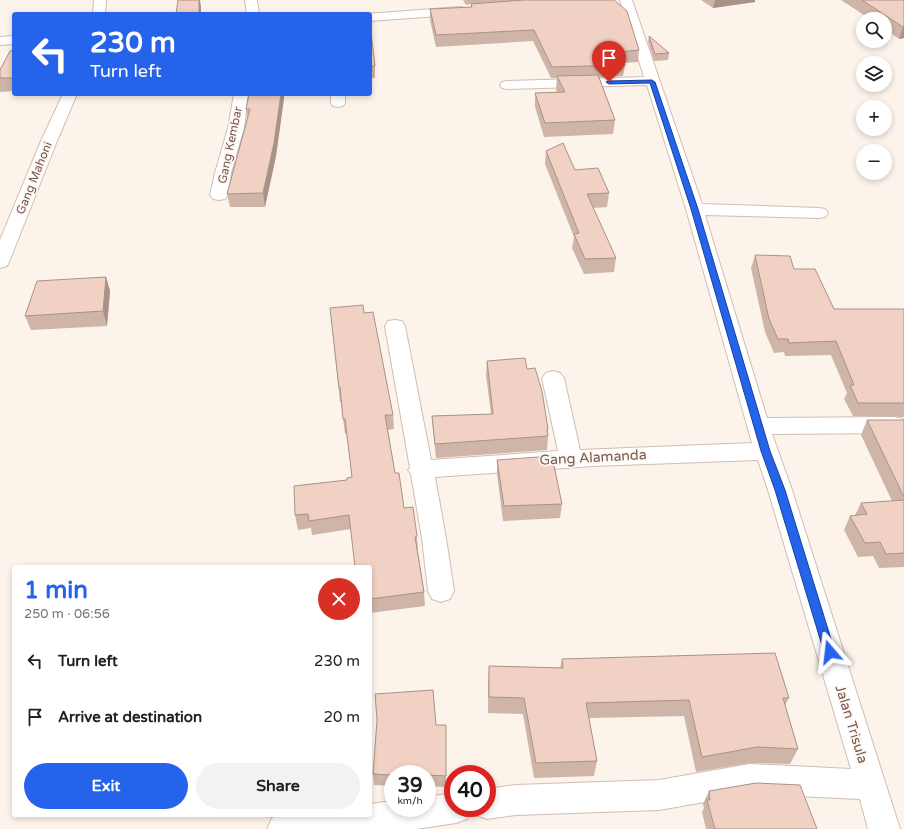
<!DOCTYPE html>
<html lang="en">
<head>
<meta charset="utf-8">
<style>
	:root { --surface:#fff; --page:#f2f2f2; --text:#202124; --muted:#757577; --accent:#2563eb }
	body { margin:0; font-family:"Varela Round",sans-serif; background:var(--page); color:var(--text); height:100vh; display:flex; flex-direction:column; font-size:15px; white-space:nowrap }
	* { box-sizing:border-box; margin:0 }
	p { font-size:13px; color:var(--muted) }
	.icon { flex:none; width:22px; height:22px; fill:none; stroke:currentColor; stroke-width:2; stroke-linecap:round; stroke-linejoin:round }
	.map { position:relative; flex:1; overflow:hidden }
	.side { position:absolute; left:12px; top:565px; width:360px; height:252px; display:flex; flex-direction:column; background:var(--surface); border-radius:4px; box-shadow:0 2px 6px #0003 }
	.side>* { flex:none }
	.top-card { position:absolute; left:12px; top:12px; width:360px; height:84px; border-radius:4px; box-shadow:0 2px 6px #0003; background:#2563eb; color:#fff; overflow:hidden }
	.tools { position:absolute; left:856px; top:12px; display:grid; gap:8px }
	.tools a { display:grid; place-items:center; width:36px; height:36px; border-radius:50%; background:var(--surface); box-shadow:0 2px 6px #0003; font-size:20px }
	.speed { position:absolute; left:384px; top:765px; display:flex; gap:8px; font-size:20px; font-weight:700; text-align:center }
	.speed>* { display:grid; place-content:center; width:52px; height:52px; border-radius:50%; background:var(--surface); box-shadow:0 2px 6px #0003; line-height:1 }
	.speed small { font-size:10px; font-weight:400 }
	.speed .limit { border:6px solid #d22; background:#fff; color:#111 }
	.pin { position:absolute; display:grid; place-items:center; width:34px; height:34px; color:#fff; margin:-41px -17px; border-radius:50% 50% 50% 0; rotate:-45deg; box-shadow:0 0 4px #0007 }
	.pin .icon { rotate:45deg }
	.me { position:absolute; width:44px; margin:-22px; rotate:343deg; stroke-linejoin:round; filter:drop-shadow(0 0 3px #0008) }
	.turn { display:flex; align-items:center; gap:14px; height:84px; padding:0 12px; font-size:18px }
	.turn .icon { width:52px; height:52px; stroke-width:2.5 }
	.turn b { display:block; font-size:28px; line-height:34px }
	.round { display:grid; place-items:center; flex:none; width:42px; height:42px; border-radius:21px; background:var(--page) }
	.headline { display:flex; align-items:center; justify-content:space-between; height:68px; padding:0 12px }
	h1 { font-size:24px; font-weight:700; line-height:30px; color:var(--accent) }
	.cta { display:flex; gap:8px; margin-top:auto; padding:8px 12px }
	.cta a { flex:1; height:46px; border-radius:24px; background:var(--accent); color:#fff; font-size:16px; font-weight:700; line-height:46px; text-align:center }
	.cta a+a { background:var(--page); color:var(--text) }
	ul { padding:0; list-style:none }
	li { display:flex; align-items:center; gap:12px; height:56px; padding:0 12px }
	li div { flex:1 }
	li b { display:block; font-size:15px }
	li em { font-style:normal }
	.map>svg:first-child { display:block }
</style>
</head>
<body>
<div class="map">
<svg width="904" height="829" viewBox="0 0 904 829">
	<rect width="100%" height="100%" fill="#fcf4eb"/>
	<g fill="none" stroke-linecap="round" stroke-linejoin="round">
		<defs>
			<path id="minor" d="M94 0H106L105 14H93Z
				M245 0H257L259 14H247Z
				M620 0H632L702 204 819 208 825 209 828 213 825 217 819 218 705 215 767 418 895 417 903 419V431L895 433 772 434 792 490 900 829H868L860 799 750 794 659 810 516 815 487 819 476 815 473 808H487V789L516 785 659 780 750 764 851 769 768 490 758 460 593 466 435 477 446 538 454 591 450 599 441 602 432 599 428 591 422 538 411 474 408 470 410 468 385 326 388 321 395 320 402 321 405 326 431 460 558 451 542 378 546 373 553 371 560 373 564 378 580 450 752 443 686 209 647 85 507 89 502 88 500 85 502 82 507 81 644 77Z
				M460 7 465 8 466 11 465 14 370 21V14H366Z
				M14 36V44L0 45V37Z
				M63 94H77L57 141 9 262 7 266 0 268V240L41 141Z
				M234 94H248L244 128 231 173 228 195 225 199 219 200 213 199 210 195 215 173 228 128Z
				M331 94H345V103L343 106 338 107 333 106 331 103Z
				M453 793V808H471L467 819 456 823 416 829H267L272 818 279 815H370V804L393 801V808H427V797Z"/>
		</defs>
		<!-- minor casing -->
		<use href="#minor" stroke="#d1bdb3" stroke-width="2"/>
		<!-- minor -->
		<use href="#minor" fill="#fff" fill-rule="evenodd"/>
	</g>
	<!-- wall -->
	<path fill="#cfb4a8" d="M463 0H614L639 50 638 62 624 63 625 65 623 76 599 77 615 120 613 134 544 137 535 107V93L557 92 556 89 557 78H551L533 41 436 47 430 20V9L471 7V4L466 5Z
		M701 0H755V2L713 8Z
		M841 0H904V38L899 39 885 29V19H870Z
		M370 32 375 66V78H370Z
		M649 36 669 53 668 60 654 61 648 42Z
		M14 50V91L0 92V70Z
		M249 94H284V98L276 156 265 207H230L227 194 247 118 246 109Z
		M546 151 575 170 609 193 607 207 593 208 616 258 614 272 584 274 572 248 574 237 545 164Z
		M755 255 794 269 834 309H904V417L853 416 844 399 847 393 831 355 785 356 784 352 774 353 765 332 751 268Z
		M106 277 110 291 107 326 31 330 25 316Z
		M330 308 364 313 393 415 394 429 388 430 395 473 404 508 417 536 418 551 424 592 425 606 370 613V567L351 529 312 535 311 528 298 530 295 515 347 480 352 477 347 434H345L341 402H340Z
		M487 361 527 369 548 429V436L547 450 436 458 433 431 432 416 491 414 486 375Z
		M867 420H904V567L879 568 873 556 858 557 844 530 850 516 855 515 861 503 892 501 861 435Z
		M497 460 562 504 560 518 503 521 497 474Z
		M562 659 789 698 785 705 798 749 790 764 750 763 696 772 684 716 589 718 597 761 594 776 534 778 523 714 488 713V683L489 666 560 668Z
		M436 725H446V787L427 786V774H393V800H392L391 786 374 785 373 774Z
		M709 791 817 829H706L702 812 704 808 703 804Z"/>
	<!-- shaded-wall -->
	<path fill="#a99288" d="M199 0H200L201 7V14H199Z
		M715 0H755V2L713 8Z
		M904 26V38L899 39 903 27Z
		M281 94H284V98L276 156 265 207 263 193Z
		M106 277 110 291 107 326 103 311Z"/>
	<!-- building -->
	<path fill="#f1d1c3" stroke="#a99288" d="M178 0H199V14H176Z
		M524 0H614L627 11 639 50 618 52 625 65 552 67 534 30 436 35 430 9 472 7 471 4Z
		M862 0H904V26L903 27Z
		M370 32H371L375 66H370Z
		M649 36 669 53 655 54Z
		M14 50V78H0V70L10 51Z
		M598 75 615 120 545 123 535 93 565 92 557 76Z
		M249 94H281L274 143 263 193 227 194 250 109H246Z
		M563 143 575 170 598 168 609 193 587 194 616 258 585 259 574 234 579 233 546 151Z
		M755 255 790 256 794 269H815L834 309H904V403H858L850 385H854L836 341 789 343 788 339H778L769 319Z
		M106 277 103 311 25 316 37 281Z
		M363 305 364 313 373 312 393 415H385L395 473H399L404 508 413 507 417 536 415 537 424 592 370 599V567H355L349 515 309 521 308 514 295 515 294 486 347 480V478L352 477 345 419H343L340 387 339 388 330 308Z
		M525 358 527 369 535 368 542 391 548 429H547L548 436 435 444 432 416 493 414 487 361Z
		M867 420H904V497Z
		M552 456 562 504 504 506 497 460Z
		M904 500V553L886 554 880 542 865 543 850 516 867 514 861 503Z
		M775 653 789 698H783L798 749 757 747 702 757 689 700 586 703 597 761 536 763 524 698 489 697V666L563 668 562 659Z
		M433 690 436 725H446V776L427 775V774H393V789H391V775L373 774 377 720 375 694Z
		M756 783 800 785 817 829H715L707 800H710L709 791Z"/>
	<!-- route -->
	<path fill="#2563eb" stroke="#184099" d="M652 80 655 82 698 209 770 451 785 490 835 652 834 656 830 657 826 656 824 652 775 490 761 451 691 209 650 83 609 84 606 82 609 81Z"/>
	<g text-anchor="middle" stroke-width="3.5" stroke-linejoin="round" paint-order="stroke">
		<!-- far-street labels -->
		<g font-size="12" fill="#77594e" stroke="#fef8f2">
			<text transform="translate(230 145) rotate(-78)" y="4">Gang Kembar</text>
			<text transform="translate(34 178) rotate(-68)" y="4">Gang Mahoni</text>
		</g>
		<!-- street labels -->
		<g font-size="14" fill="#77594e" stroke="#fef8f2">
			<text transform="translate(593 457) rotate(-3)" y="5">Gang Alamanda</text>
			<text transform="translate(852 724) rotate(73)" y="5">Jalan Trisula</text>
		</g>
	</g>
</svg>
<div class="tools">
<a><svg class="icon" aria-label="search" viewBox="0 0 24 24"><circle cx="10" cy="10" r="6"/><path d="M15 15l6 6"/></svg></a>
<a><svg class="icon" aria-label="layers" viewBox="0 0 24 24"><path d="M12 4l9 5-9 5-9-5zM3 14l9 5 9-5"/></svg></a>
<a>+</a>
<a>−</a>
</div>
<div class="speed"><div>39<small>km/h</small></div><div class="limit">40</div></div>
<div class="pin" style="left:609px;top:82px;background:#d93025"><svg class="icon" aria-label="arrive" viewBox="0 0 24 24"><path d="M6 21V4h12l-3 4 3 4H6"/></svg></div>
<svg class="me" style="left:830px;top:652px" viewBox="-20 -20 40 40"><path d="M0-17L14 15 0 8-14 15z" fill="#2563eb" stroke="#fff" stroke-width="4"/></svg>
<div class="top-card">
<div class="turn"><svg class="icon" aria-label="left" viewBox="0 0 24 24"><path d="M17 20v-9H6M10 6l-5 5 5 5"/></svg><div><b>230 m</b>Turn left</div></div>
</div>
<section class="side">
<div class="headline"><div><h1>1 min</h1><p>250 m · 06:56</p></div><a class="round" style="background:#d93025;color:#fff"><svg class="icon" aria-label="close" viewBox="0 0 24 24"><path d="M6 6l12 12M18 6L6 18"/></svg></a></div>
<ul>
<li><svg class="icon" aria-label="left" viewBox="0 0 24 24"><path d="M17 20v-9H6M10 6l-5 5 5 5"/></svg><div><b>Turn left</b></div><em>230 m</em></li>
<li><svg class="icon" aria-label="arrive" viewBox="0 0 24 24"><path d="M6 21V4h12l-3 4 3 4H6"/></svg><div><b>Arrive at destination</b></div><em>20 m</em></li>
</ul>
<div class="cta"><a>Exit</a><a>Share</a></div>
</section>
</div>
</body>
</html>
